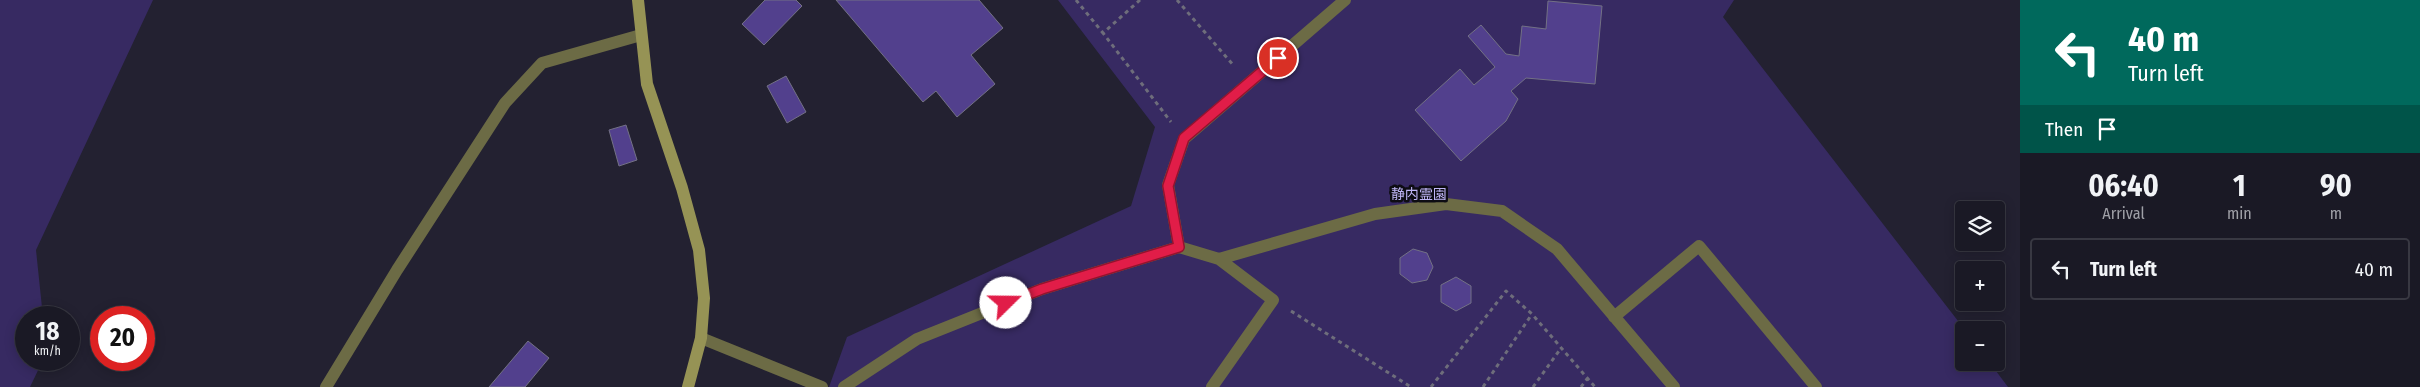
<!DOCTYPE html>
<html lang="en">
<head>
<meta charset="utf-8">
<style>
	:root { --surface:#1a1925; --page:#23222d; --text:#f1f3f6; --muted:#9fa0a7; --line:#383842 }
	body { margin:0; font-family:"Fira Sans Condensed","Noto Sans JP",sans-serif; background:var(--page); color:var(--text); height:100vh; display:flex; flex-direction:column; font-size:19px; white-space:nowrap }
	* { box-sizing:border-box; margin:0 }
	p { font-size:16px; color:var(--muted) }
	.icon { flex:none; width:28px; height:28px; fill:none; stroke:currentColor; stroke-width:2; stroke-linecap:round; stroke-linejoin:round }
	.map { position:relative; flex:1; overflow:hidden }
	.details { display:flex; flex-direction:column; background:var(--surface); width:400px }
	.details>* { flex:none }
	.guide { background:#00695c; color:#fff; overflow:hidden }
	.buttons { position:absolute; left:1955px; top:201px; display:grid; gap:10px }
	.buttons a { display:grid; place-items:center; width:50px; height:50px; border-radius:5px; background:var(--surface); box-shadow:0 2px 12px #0003,0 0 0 1px var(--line); font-size:25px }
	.speed { position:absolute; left:15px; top:306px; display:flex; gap:10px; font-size:25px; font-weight:700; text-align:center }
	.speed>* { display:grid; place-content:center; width:65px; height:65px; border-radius:50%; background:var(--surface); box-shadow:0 2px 12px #0003,0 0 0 1px var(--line); line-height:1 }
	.speed small { font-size:12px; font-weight:400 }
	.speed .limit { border:8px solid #d22; background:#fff; color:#111 }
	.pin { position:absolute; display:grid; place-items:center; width:42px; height:42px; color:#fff; margin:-21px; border:2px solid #fff; border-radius:50%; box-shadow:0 1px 5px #0007 }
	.me { position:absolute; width:55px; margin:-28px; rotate:68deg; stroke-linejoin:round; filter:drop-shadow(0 0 4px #0008) }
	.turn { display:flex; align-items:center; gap:18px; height:105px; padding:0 25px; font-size:22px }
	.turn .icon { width:65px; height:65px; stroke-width:2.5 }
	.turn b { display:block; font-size:35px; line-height:42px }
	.then { display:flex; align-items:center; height:48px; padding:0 25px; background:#0003; gap:10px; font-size:19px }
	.eta { display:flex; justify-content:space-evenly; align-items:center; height:85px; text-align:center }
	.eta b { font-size:30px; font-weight:700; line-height:35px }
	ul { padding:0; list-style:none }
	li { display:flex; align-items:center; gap:15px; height:62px; margin:0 10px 8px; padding:0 15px; border:2px solid var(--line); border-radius:5px }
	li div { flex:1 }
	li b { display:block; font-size:19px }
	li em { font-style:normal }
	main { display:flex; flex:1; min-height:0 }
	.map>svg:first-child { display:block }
</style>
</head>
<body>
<main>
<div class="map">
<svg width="2020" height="387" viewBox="0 0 2020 387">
	<rect width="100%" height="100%" fill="#232131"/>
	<!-- green -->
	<path fill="#372a62" d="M0 0H153L36 250 43 317 26 318V360H43L30 387H0Z
		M1058 0H1734L1723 17 1965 330 1964 362 1990 363 2008 387H829L847 337 1131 206 1155 127Z"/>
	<!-- building -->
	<path fill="#52408d" stroke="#737185" d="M765 0H796L802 6 764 45 742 24Z
		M836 0H979L1003 28 971 55 995 84 957 117 936 91 923 102Z
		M1548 1 1602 6 1595 84 1526 78 1511 91 1518 99 1506 121 1461 161 1415 110 1460 69 1474 85 1495 67 1468 36 1481 25 1506 54 1519 56 1522 26 1546 29Z
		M786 76 806 112 787 123 767 86Z
		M626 125 637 160 619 166 609 130Z
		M1413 249 1427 253 1433 267 1427 280 1412 283 1400 274V258Z
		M1456 277 1471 286V303L1456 311 1441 302V285Z
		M528 341 549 358 525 387H489Z"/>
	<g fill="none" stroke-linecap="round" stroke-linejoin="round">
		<!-- path -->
		<path stroke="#6e6d7b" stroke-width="3" stroke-dasharray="4 4" stroke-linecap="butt" d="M1076 0 1103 33
			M1140 0 1103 33 1171 122
			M1177 0 1234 66
			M1291 311 1411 387
			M1431 387 1506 291 1532 314 1595 387
			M1483 387 1532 314
			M1533 387 1561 348
			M1581 387 1587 379"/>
		<!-- lane -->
		<path stroke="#6c6b45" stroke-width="12" d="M1179 247 1168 185 1184 139 1345 0
			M1219 259 1375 214 1446 204 1502 211 1557 249 1674 387
			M1614 317 1699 246 1816 387
			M701 338 822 387
			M844 387 917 339 1042 289 1179 247 1219 259 1273 300 1212 387"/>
		<!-- street -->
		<path stroke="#6c6b45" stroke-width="12" d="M326 387 397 270 505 103 542 63 641 35"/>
		<!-- secondary -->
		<path stroke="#969355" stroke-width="12" d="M638 0 647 84 682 188 699 250 704 298 701 338 688 387"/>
	</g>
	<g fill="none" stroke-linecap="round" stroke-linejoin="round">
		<defs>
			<path id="route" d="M1006 303 1042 289 1179 247 1168 186 1184 138 1278 58"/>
		</defs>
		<!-- route casing -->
		<use href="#route" stroke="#92132f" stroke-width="12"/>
		<!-- route -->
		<use href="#route" stroke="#e11d48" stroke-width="9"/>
	</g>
	<g text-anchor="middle" stroke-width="5" stroke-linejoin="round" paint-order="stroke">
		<!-- park labels -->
		<g font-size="14" fill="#c0b6f7" stroke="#0d0c13">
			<text x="1419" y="199">静内霊園</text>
		</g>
	</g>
</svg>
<div class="buttons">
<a><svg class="icon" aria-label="layers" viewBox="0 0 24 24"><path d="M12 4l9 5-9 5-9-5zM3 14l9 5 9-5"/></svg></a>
<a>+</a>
<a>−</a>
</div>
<div class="speed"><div>18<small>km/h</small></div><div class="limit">20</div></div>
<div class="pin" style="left:1278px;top:58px;background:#d93025"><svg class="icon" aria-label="arrive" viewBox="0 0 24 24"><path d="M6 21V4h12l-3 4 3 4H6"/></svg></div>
<svg class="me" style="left:1006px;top:303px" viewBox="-20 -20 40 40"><circle r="19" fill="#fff"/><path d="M0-13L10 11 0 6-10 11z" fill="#e11d48"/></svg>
</div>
<section class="details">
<div class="guide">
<div class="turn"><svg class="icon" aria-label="left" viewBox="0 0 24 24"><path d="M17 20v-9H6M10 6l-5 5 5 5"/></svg><div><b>40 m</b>Turn left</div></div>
<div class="then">Then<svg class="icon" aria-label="arrive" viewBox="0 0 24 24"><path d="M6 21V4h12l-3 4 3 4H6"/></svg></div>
</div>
<div class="eta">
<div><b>06:40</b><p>Arrival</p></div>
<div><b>1</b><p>min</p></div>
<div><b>90</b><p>m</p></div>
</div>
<ul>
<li><svg class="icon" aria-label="left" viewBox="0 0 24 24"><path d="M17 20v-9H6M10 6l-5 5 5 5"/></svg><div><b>Turn left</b></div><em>40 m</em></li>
</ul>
</section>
</main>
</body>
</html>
